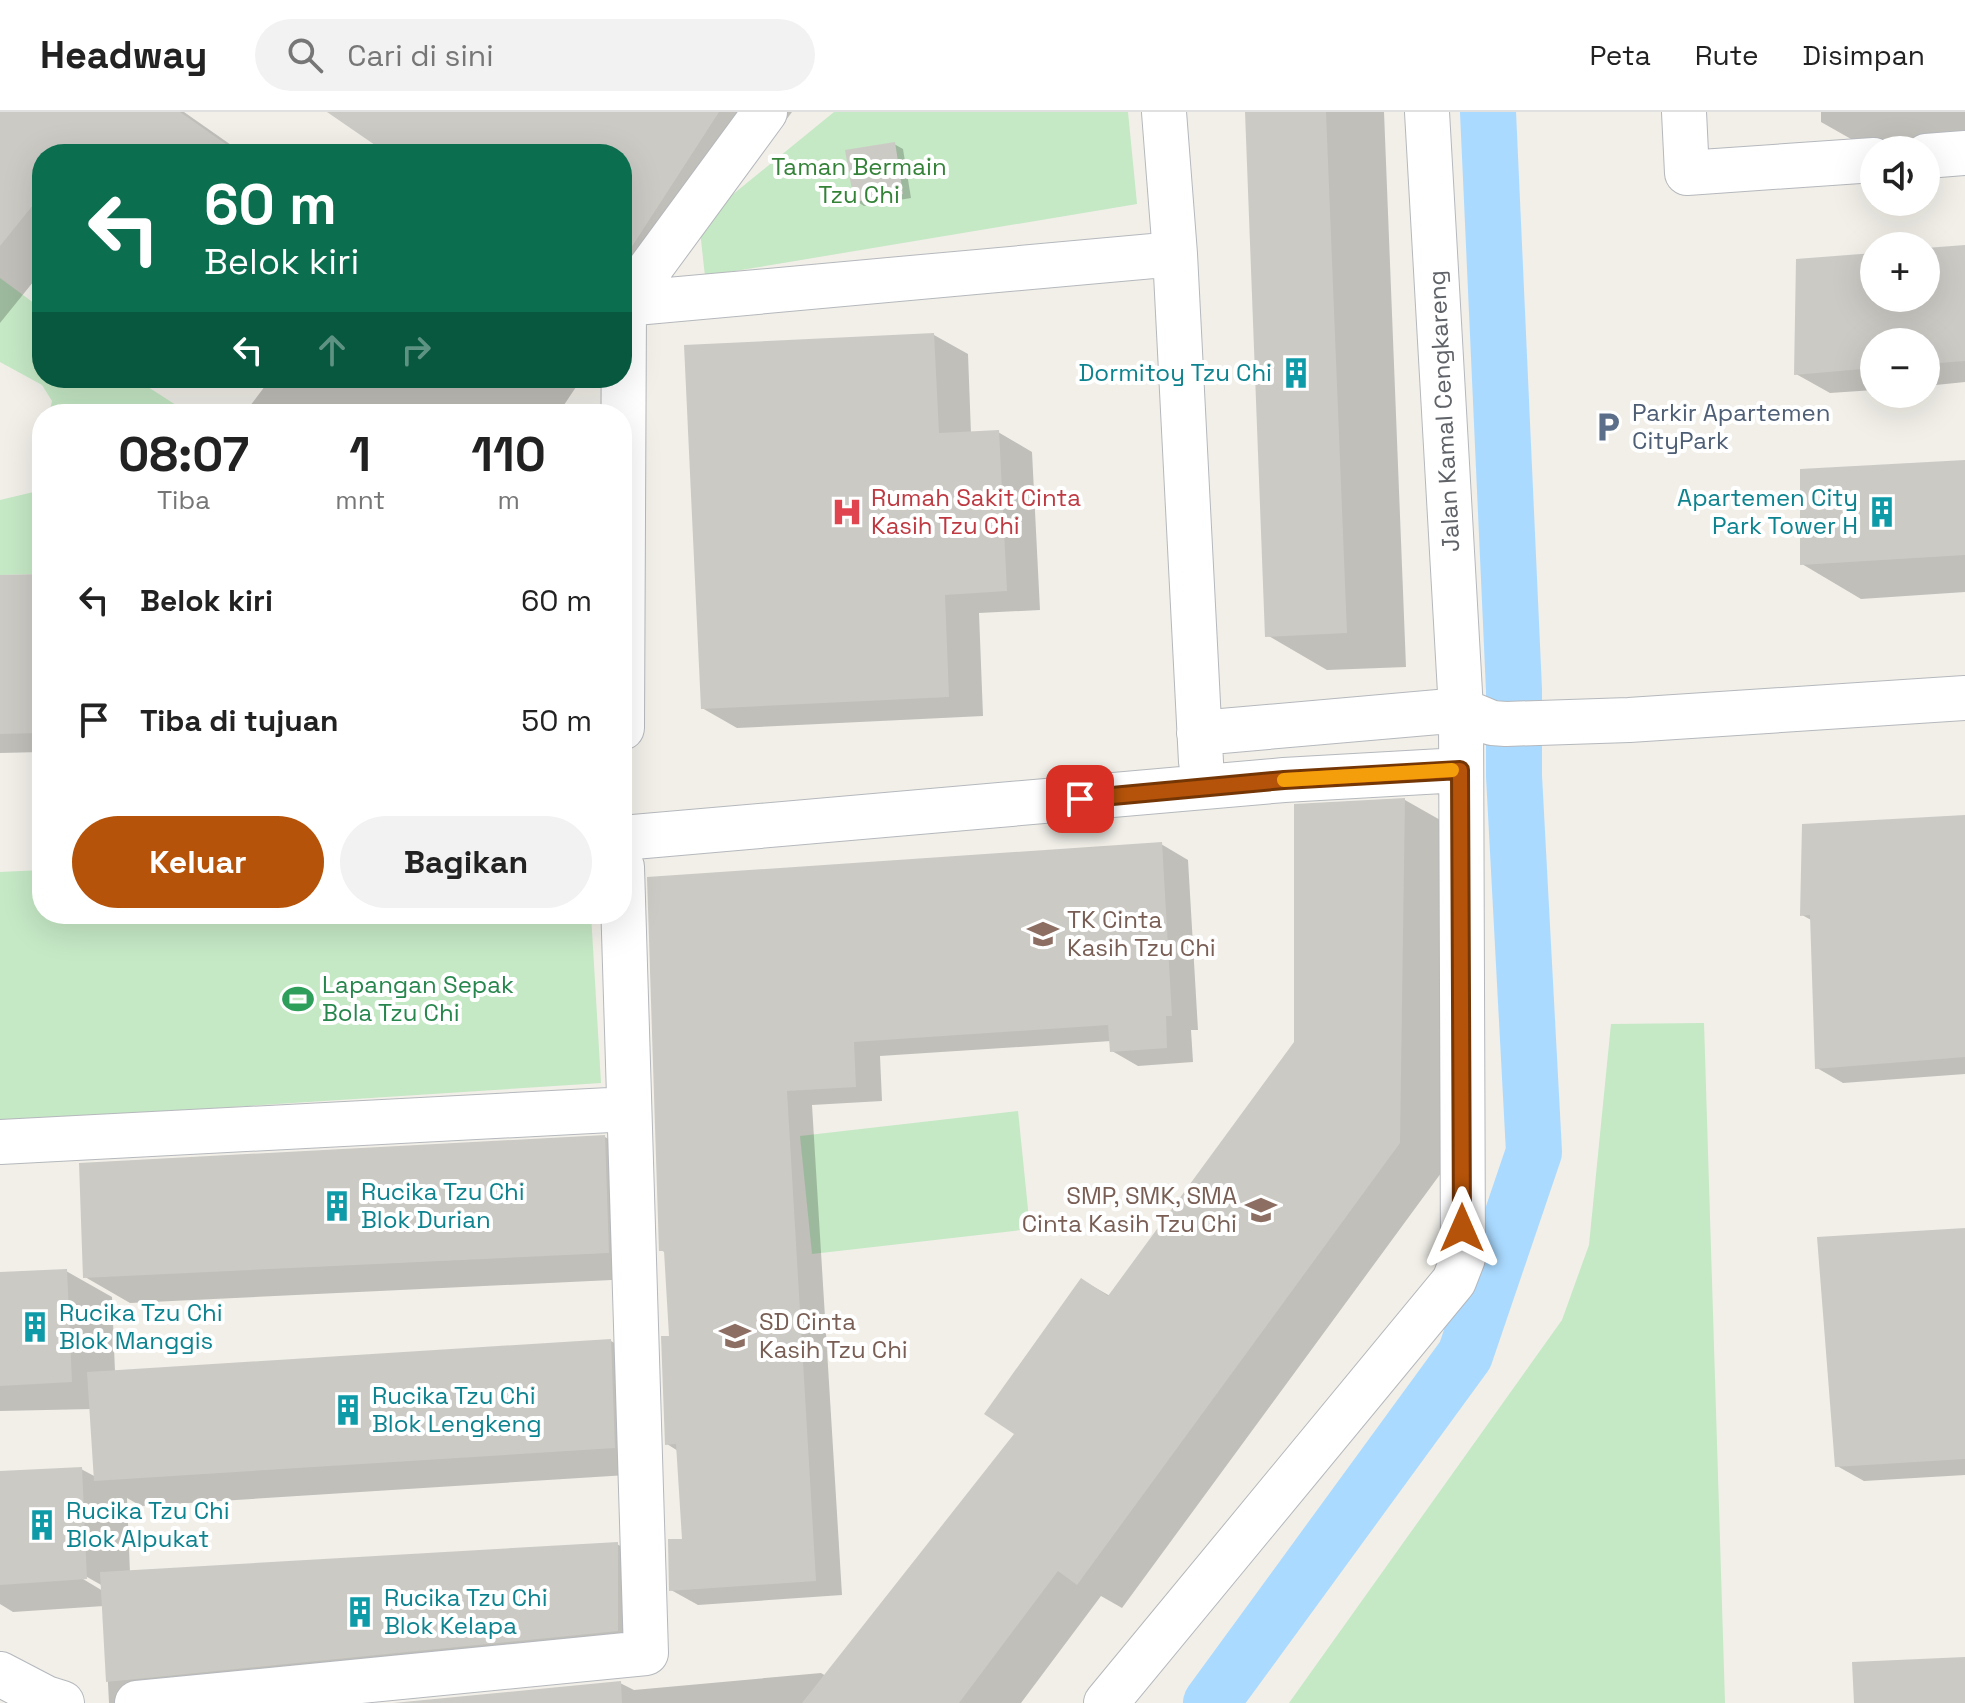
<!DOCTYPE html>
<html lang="id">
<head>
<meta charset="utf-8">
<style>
	:root { --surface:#fff; --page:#f2f2f2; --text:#222; --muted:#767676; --line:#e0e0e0; --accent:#b45309 }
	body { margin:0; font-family:"Space Grotesk",sans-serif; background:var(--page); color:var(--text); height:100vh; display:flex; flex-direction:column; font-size:30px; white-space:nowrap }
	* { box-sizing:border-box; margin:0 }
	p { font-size:26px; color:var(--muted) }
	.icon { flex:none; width:44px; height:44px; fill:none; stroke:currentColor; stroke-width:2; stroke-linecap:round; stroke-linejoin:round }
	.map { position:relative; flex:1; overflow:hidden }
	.panel { position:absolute; left:32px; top:292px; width:600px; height:520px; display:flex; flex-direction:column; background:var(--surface); border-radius:32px; box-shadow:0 8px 32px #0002 }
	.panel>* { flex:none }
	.hud { position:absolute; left:32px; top:32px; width:600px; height:244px; border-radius:32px; box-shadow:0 8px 32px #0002; background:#0b6e4f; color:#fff; overflow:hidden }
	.tools { position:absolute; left:1860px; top:24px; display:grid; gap:16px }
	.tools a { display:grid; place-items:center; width:80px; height:80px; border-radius:50%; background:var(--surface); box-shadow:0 8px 32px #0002; font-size:40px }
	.pin { position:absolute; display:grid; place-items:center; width:68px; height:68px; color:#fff; margin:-34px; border-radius:16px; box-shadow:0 4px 12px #0006 }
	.me { position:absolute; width:88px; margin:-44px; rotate:0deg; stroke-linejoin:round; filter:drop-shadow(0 0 6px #0008) }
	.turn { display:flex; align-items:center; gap:28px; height:168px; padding:0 40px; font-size:36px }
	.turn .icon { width:104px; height:104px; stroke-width:2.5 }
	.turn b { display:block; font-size:56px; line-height:68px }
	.lanes { display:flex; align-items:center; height:76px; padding:0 40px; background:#0003; justify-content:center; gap:40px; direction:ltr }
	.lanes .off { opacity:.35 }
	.eta { display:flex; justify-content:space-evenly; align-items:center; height:136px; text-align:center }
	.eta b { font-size:48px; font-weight:600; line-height:56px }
	.button { display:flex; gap:16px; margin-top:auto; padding:16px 40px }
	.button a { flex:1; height:92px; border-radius:48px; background:var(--accent); color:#fff; font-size:32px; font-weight:600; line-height:92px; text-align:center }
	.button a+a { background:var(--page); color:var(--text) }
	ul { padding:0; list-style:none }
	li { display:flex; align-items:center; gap:24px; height:120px; padding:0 40px }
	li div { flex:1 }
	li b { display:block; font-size:30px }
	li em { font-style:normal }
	header { display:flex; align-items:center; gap:48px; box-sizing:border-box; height:112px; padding:0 40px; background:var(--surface); border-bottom:2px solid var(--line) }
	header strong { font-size:38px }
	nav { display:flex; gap:44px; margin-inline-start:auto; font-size:28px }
	.search { width:560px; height:72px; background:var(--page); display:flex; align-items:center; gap:20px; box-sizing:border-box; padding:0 28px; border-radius:44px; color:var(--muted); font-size:30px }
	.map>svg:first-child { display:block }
</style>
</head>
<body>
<header>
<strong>Headway</strong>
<div class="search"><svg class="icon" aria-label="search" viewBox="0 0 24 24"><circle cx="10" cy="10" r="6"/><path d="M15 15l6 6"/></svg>Cari di sini</div>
<nav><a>Peta</a><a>Rute</a><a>Disimpan</a></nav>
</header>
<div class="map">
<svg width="1965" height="1591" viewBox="0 0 1965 1591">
	<rect width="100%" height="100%" fill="#f1efe8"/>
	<!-- green -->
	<path fill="#c5e8c5" d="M834 0H1128L1137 92 705 164 699 110Z
		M0 166 42 197V266H134L190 302H49L52 289 42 273 0 250Z
		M42 378V462L0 463V388Z
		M42 758V802H591L601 971 0 1010V760Z
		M1704 911 1725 1591H1289L1562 1208 1589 1133 1611 912Z
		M1018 999 1030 1117 812 1142 800 1024Z"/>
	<!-- shadow -->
	<path fill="#0003" fill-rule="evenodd" d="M0 0H184L244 42H42V159L0 211Z
		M330 0H792L752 54 746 50 643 210 622 197V42H392Z
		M1247 0H1384L1406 555 1327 558 1267 523Z
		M1821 0H1965V41L1926 38H1874V40L1821 10Z
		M894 32 903 37 911 86 864 94 856 89Z
		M1965 135V270L1926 274V230H1874V278L1830 281 1796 262 1874 143V186H1926V138Z
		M934 223 968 242 971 322 998 320 1032 340 1040 498 979 501 983 604 737 616 702 596Z
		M271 266H563L576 275 558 302H244Z
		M1965 350V480L1861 487 1802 452Z
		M42 464V640L0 641V465Z
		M1405 688 1449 713 1444 1057 1122 1496 1101 1484 1021 1591H413L620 1571 634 1578 821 1561 826 1564 1017 1322 1082 1168 1110 1184 1296 931V694Z
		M1965 705V962L1843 971 1817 956 1813 809 1802 803Z
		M1161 732 1188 748 1198 918H1191L1193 950 1138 954 1112 939 1111 929 880 944 882 989 812 993 842 1483 698 1493 671 1478 684 1429 678 1339 667 1332 671 1225 666 1141 661 1138 649 767Z
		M605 1025 650 1051 653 1166 130 1191 85 1165Z
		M1965 1118V1363L1864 1369 1837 1354Z
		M66 1159 112 1185 115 1260 611 1229 656 1255 659 1361 141 1394 127 1386 130 1461 617 1432 661 1458 662 1543 177 1591H109L104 1494 13 1500 0 1492V1361L81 1357 96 1365 92 1297 0 1299V1162ZM80 1461 103 1474V1479L78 1464Z"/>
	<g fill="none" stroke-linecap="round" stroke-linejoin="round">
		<!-- canal -->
		<path stroke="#aadaff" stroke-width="56" d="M1211 1591 1465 1243 1534 1040 1514 664V578L1488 0"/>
	</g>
	<!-- building -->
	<path fill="#cccac5" d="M0 0H180L240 42H42V82L0 134Z
		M327 0H719L622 150V42H388Z
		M1245 0H1326L1347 521 1265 525Z
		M895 30 903 82 854 90 845 38Z
		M1965 133V249L1926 252V230H1874V256L1794 263 1796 147 1874 141V186H1926V136Z
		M934 221 939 321 999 318 1007 479 945 483 949 585 701 597 684 233Z
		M1965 348V443L1800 453V357Z
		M42 462V621L0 622V463Z
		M1405 686 1400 1031 1077 1473 1058 1459 959 1591H802L1014 1322 984 1302 1081 1166 1108 1184 1294 930V692Z
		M1965 703V945L1815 957 1810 803 1800 804 1802 712Z
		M1162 730 1172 904H1166L1167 936 1110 940 1108 913 854 930 856 975 787 979 816 1469 669 1479 668 1427H682L676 1332 665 1333 661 1224H669L664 1139H659L647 765Z
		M605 1023 609 1141 83 1166 79 1051Z
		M1965 1116V1347L1835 1355 1817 1125Z
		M67 1157 72 1270 0 1274V1160Z
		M611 1227 615 1336 94 1369 87 1260Z
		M82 1355 87 1467 0 1473V1359Z
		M618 1430V1519L106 1570 100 1460Z
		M1965 1545V1591H1854L1852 1550Z
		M621 1569 622 1591H393Z"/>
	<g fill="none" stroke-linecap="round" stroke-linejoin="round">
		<defs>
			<path id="minor" d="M1164 0 1175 142 1201 650
				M1684 0 1687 61 1874 48
				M1926 44 1965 41
				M624 192 1175 142
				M622 616 624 192 765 0
				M1199 621 1461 598 1492 611 1506 612 1629 608 1965 586
				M622 726 1284 668 1460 658
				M0 1030 629 997
				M0 1562 46 1586 62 1591
				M137 1591 646 1541 622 755
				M1106 1591 1454 1169 1463 1146 1461 598 1427 0"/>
		</defs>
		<!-- minor casing -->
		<use href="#minor" stroke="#b5b8bc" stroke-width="46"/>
		<!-- minor -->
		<use href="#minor" stroke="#fff" stroke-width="44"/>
	</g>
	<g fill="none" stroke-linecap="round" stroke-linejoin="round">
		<defs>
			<path id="route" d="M1080 687 1284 668 1460 658 1462 1116"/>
		</defs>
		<!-- route casing -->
		<use href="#route" stroke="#753606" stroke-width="20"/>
		<!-- route -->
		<use href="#route" stroke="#b45309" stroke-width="14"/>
		<!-- slow -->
		<path stroke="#f59e0b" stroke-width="14" d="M1284 668 1452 658"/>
	</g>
	<!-- icons -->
	<defs>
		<symbol id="building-bare" viewBox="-9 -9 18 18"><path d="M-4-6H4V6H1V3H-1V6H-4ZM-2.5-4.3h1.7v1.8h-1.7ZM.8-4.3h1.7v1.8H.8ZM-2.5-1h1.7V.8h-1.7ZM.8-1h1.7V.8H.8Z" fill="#0f9aa8" stroke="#fff" stroke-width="2.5" paint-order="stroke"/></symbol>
		<symbol id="parking-bare" viewBox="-9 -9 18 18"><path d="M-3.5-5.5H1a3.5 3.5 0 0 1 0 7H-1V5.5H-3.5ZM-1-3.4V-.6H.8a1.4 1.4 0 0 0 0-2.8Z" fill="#5c6f8a" stroke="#fff" stroke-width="2.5" paint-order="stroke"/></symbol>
		<symbol id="hospital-bare" viewBox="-9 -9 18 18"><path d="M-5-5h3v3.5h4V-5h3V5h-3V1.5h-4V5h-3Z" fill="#e0444e" stroke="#fff" stroke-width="2.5" paint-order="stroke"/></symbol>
		<symbol id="school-bare" viewBox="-9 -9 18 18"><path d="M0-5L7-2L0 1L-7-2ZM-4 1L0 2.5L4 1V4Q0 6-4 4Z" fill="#8d6e63" stroke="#fff" stroke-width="2.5" paint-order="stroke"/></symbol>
		<symbol id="stadium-bare" viewBox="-9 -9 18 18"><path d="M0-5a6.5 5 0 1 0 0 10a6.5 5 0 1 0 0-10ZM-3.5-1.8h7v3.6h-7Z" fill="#2e9e5b" stroke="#fff" stroke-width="2.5" paint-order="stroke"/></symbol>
	</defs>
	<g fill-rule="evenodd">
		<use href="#building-bare" x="1274" y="239" width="44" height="44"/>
		<use href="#parking-bare" x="1586" y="293" width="44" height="44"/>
		<use href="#hospital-bare" x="825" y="378" width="44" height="44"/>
		<use href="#building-bare" x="1860" y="378" width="44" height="44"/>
		<use href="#school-bare" x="1021" y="800" width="44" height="44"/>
		<use href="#stadium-bare" x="276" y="865" width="44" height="44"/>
		<use href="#building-bare" x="315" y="1072" width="44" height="44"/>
		<use href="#school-bare" x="1239" y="1076" width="44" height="44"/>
		<use href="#building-bare" x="13" y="1193" width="44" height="44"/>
		<use href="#school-bare" x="713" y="1202" width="44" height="44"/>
		<use href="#building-bare" x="326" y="1276" width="44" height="44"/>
		<use href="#building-bare" x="20" y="1391" width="44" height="44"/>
		<use href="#building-bare" x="338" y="1478" width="44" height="44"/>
	</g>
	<g text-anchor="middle" stroke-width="8" stroke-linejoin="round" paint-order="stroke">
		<!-- park labels -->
		<g font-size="24" fill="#348238" stroke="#fff">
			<text x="859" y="63">Taman Bermain<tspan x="859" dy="28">Tzu Chi</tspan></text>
		</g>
		<!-- culture labels -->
		<g font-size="24" fill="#0d838f" stroke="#fff" text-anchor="start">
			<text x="1272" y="269" text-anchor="end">Dormitoy Tzu Chi</text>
			<text x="1858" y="394" text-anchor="end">Apartemen City<tspan x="1858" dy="28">Park Tower H</tspan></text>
			<text x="361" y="1088">Rucika Tzu Chi<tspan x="361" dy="28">Blok Durian</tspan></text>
			<text x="59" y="1209">Rucika Tzu Chi<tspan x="59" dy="28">Blok Manggis</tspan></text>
			<text x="372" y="1292">Rucika Tzu Chi<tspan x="372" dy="28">Blok Lengkeng</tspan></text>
			<text x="66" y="1407">Rucika Tzu Chi<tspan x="66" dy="28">Blok Alpukat</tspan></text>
			<text x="384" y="1494">Rucika Tzu Chi<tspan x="384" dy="28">Blok Kelapa</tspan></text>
		</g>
		<!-- street labels -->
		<g font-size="24" fill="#5f6368" stroke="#fff">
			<text transform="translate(1444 299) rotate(-93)" y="8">Jalan Kamal Cengkareng</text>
		</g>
		<!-- service labels -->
		<g font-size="24" fill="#4e5e75" stroke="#fff" text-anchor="start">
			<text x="1632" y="309">Parkir Apartemen<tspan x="1632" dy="28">CityPark</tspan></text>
		</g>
		<!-- health labels -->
		<g font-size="24" fill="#be3a42" stroke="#fff" text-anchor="start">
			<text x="871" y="394">Rumah Sakit Cinta<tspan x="871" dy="28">Kasih Tzu Chi</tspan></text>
		</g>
		<!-- education labels -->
		<g font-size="24" fill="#785e54" stroke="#fff" text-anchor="start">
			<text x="1067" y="816">TK Cinta<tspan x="1067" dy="28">Kasih Tzu Chi</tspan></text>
			<text x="1237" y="1092" text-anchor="end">SMP, SMK, SMA<tspan x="1237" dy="28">Cinta Kasih Tzu Chi</tspan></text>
			<text x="759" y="1218">SD Cinta<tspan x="759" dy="28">Kasih Tzu Chi</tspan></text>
		</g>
		<!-- leisure labels -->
		<g font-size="24" fill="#27864d" stroke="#fff" text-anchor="start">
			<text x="322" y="881">Lapangan Sepak<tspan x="322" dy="28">Bola Tzu Chi</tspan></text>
		</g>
	</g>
</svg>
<div class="tools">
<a><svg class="icon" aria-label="sound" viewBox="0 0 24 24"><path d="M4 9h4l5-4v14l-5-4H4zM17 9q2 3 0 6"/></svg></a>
<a>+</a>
<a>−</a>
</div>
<div class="pin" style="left:1080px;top:687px;background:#d93025"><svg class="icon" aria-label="arrive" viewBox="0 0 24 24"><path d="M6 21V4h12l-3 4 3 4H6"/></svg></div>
<svg class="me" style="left:1462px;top:1116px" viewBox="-20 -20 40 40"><path d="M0-17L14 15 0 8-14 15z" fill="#b45309" stroke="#fff" stroke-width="4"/></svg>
<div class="hud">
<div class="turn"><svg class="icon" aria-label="left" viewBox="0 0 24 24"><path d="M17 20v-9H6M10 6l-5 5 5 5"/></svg><div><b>60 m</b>Belok kiri</div></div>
<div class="lanes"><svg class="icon" aria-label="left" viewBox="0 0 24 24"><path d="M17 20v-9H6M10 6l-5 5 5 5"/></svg><svg class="icon off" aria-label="ahead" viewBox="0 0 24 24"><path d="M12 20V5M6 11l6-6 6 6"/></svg><svg class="icon off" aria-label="right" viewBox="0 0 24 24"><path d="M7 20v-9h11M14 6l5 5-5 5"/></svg></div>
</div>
<section class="panel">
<div class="eta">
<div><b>08:07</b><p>Tiba</p></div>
<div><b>1</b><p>mnt</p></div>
<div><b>110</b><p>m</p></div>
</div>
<ul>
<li><svg class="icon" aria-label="left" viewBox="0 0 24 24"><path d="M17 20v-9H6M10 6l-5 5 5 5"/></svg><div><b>Belok kiri</b></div><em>60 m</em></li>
<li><svg class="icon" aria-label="arrive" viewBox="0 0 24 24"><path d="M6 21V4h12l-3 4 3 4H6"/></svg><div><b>Tiba di tujuan</b></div><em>50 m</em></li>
</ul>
<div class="button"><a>Keluar</a><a>Bagikan</a></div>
</section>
</div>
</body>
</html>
